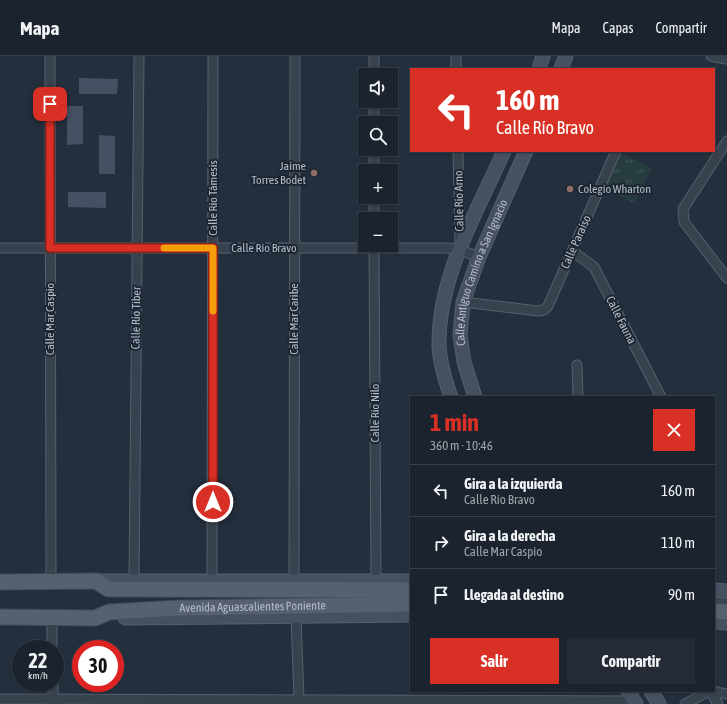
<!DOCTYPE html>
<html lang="es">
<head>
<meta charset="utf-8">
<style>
	:root { --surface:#1b232e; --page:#242b36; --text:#f1f3f6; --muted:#a0a4aa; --line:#39404a; --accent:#d93025 }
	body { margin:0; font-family:"Asap Condensed",sans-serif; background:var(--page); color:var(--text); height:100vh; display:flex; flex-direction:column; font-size:15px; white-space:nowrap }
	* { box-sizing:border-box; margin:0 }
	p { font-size:13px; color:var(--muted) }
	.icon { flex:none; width:22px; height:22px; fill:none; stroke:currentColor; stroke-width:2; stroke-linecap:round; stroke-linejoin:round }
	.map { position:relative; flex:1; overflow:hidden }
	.sheet { position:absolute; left:410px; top:340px; width:305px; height:296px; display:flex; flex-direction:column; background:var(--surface); border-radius:0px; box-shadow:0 1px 3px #0004,0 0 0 1px var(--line) }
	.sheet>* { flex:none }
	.top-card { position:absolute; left:410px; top:12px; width:305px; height:84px; border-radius:0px; box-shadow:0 1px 3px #0004,0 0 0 1px var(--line); background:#d93025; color:#fff; overflow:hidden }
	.fabs { position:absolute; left:358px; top:12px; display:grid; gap:8px }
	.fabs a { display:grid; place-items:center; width:40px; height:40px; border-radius:0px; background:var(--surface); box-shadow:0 1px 3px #0004,0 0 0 1px var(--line); font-size:20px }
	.speed { position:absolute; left:12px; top:584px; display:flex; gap:8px; font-size:20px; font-weight:700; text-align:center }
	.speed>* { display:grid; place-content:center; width:52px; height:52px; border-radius:50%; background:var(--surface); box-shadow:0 1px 3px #0004,0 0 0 1px var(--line); line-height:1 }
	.speed small { font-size:10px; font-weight:400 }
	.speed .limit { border:6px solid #d22; background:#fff; color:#111 }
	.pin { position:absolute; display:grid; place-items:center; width:34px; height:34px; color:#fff; margin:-17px; border-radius:8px; box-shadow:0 2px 6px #0006 }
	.me { position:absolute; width:44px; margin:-22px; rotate:0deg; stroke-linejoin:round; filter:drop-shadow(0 0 3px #0008) }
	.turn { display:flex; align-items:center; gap:14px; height:84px; padding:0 20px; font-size:18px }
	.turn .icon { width:52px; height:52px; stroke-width:2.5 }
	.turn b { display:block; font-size:28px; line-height:34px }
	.round { display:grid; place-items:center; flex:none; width:42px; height:42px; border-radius:0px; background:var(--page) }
	.head { display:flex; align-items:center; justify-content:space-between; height:68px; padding:0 20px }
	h1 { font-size:24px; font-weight:700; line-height:30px; color:var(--accent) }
	.action { display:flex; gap:8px; margin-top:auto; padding:8px 20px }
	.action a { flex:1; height:46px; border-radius:0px; background:var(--accent); color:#fff; font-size:16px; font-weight:700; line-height:46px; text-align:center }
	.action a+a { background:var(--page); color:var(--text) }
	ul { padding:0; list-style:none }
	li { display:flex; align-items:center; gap:12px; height:52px; padding:0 20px; border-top:1px solid var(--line) }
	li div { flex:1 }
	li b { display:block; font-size:15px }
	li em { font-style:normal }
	header { display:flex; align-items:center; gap:24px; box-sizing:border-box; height:56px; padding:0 20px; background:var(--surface); border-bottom:1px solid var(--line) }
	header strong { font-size:19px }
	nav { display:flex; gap:22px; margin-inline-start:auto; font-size:14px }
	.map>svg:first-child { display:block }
</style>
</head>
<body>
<header>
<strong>Mapa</strong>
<nav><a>Mapa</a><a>Capas</a><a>Compartir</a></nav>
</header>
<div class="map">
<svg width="727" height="648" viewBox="0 0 727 648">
	<defs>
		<pattern id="park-tufts" width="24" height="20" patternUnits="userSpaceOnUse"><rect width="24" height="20" fill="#263c3f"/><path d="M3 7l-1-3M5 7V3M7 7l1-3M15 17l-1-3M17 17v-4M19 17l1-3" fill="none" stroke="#435659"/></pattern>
	</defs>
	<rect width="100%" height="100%" fill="#242f3e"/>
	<!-- park -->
	<path fill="url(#park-tufts)" d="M621 97 652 112 634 147 604 132Z"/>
	<!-- building -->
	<path fill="#455162" d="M79 22 118 23 117 38H79Z
		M67 50H83V88L67 89Z
		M99 79 115 80V118H99Z
		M68 136H106V152L68 151Z"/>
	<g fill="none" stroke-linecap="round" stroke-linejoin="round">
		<!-- primary-tunnel -->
		<path stroke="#3a4453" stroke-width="15" stroke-dasharray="15 8" stroke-linecap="butt" d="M714 542H727"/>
		<defs>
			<path id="street" d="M50 0 51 526
				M374 0V19
				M456 0V13
				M711 0 726 3
				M374 45V67
				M727 85 683 153 684 166 727 222
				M374 93V115
				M458 95 460 188
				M374 141V163
				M374 189 376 525
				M0 192H447L460 194 479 201
				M572 195 594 211 661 341
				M463 246 538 255 544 254 548 250 616 95
				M577 309 578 341
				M134 525 139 0
				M212 525 213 0
				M294 525 295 0
				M296 560 299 644 302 648
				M52 562V593
				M53 627V643L56 647
				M710 635 718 648
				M712 635 727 638
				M0 643 635 645
				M685 648 709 635"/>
			<g id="secondary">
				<path d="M539 13 543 0"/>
				<path d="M561 13 566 0"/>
				<path d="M451 341C445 324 439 305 439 287 439 219 477 156 504 95"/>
				<path id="s1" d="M475 341 464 306 460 279 463 246 479 201 526 95"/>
				<path d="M96 525H411"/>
				<path d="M714 534 727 535"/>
				<path d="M125 562 411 559"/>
				<path d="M714 566 727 567"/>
				<path d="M628 635 636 648"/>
				<path d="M651 635 659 648"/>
			</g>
			<g id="primary">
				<path d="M0 526 96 525 108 533 411 534"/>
				<path d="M714 555 727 556"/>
				<path id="s2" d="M0 561 95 562 109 556 179 552 411 548"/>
			</g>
		</defs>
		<!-- street casing -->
		<use href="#street" stroke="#565f6c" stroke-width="11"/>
		<!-- secondary casing -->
		<use href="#secondary" stroke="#565f6c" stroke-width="15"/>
		<!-- primary casing -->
		<use href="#primary" stroke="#414a57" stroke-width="17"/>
		<!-- street -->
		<use href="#street" stroke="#38414e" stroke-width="9"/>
		<!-- secondary -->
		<use href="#secondary" stroke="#465061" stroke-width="13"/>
		<!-- primary -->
		<use href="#primary" stroke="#56606e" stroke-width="15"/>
	</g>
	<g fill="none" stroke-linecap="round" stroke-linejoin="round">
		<defs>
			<path id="route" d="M50 48V192H213V446"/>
		</defs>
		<!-- route casing -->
		<use href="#route" stroke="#8d1f18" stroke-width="10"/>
		<!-- route -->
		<use href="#route" stroke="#d93025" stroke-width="7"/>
		<!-- slow -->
		<path stroke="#f59e0b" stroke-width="7" d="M164 192H213V255"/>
	</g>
	<!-- markers -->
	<g fill="#8d6e63" stroke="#1d2633" stroke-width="1.5">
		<circle cx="314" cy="117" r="4"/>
		<circle cx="570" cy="133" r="4"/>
	</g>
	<g text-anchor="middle" stroke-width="4" stroke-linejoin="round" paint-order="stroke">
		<!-- poi labels -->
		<g font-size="12" fill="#b4bcc9" stroke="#1d2633" text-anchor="end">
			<text x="306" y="114">Jaime<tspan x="306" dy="14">Torres Bodet</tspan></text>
			<text x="578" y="137" text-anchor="start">Colegio Wharton</text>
		</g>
		<!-- street labels -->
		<g font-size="12" fill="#b4bcc9" stroke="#1d2633">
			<text transform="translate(213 142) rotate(-90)" y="4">Calle Río Támesis</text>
			<text transform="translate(459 145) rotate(-91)" y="4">Calle Río Arno</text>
			<text transform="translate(576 186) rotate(-66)" y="4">Calle Paraíso</text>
			<text x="264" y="196">Calle Río Bravo</text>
			<text dy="4" stroke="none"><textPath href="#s1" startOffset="130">Calle Antiguo Camino a San Ignacio</textPath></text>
			<text transform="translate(136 262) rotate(-89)" y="4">Calle Río Tiber</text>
			<text transform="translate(50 263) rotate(-90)" y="4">Calle Mar Caspio</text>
			<text transform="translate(294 263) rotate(-90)" y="4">Calle Mar Caribe</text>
			<text transform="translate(621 264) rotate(63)" y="4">Calle Fauna</text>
			<text transform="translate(375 357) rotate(-90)" y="4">Calle Río Nilo</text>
			<text dy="4" stroke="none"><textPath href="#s2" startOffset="254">Avenida Aguascalientes Poniente</textPath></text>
		</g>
	</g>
</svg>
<div class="fabs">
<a><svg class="icon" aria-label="sound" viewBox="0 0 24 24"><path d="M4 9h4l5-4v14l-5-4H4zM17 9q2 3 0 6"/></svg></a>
<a><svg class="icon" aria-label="search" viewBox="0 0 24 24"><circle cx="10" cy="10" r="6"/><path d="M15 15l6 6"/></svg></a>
<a>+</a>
<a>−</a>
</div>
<div class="speed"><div>22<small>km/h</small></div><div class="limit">30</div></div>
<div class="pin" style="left:50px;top:48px;background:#d93025"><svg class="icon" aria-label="arrive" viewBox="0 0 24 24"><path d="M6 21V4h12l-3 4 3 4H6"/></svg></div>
<svg class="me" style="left:213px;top:446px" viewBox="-20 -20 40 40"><circle r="17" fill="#d93025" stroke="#fff" stroke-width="3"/><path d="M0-11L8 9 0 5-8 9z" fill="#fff"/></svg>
<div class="top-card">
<div class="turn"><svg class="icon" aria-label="left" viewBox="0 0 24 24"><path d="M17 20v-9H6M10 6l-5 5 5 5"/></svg><div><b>160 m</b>Calle Río Bravo</div></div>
</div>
<section class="sheet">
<div class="head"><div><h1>1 min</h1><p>360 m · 10:46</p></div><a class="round" style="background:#d93025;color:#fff"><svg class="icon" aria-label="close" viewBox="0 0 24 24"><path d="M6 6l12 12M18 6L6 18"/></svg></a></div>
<ul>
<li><svg class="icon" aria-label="left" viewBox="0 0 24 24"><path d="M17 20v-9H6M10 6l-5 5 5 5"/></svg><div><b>Gira a la izquierda</b><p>Calle Río Bravo</p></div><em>160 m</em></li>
<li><svg class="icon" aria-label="right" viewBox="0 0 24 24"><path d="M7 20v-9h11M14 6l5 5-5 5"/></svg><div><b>Gira a la derecha</b><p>Calle Mar Caspio</p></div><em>110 m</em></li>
<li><svg class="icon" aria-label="arrive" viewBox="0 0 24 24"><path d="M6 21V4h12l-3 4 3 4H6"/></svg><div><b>Llegada al destino</b></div><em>90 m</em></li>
</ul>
<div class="action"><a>Salir</a><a>Compartir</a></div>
</section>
</div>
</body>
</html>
